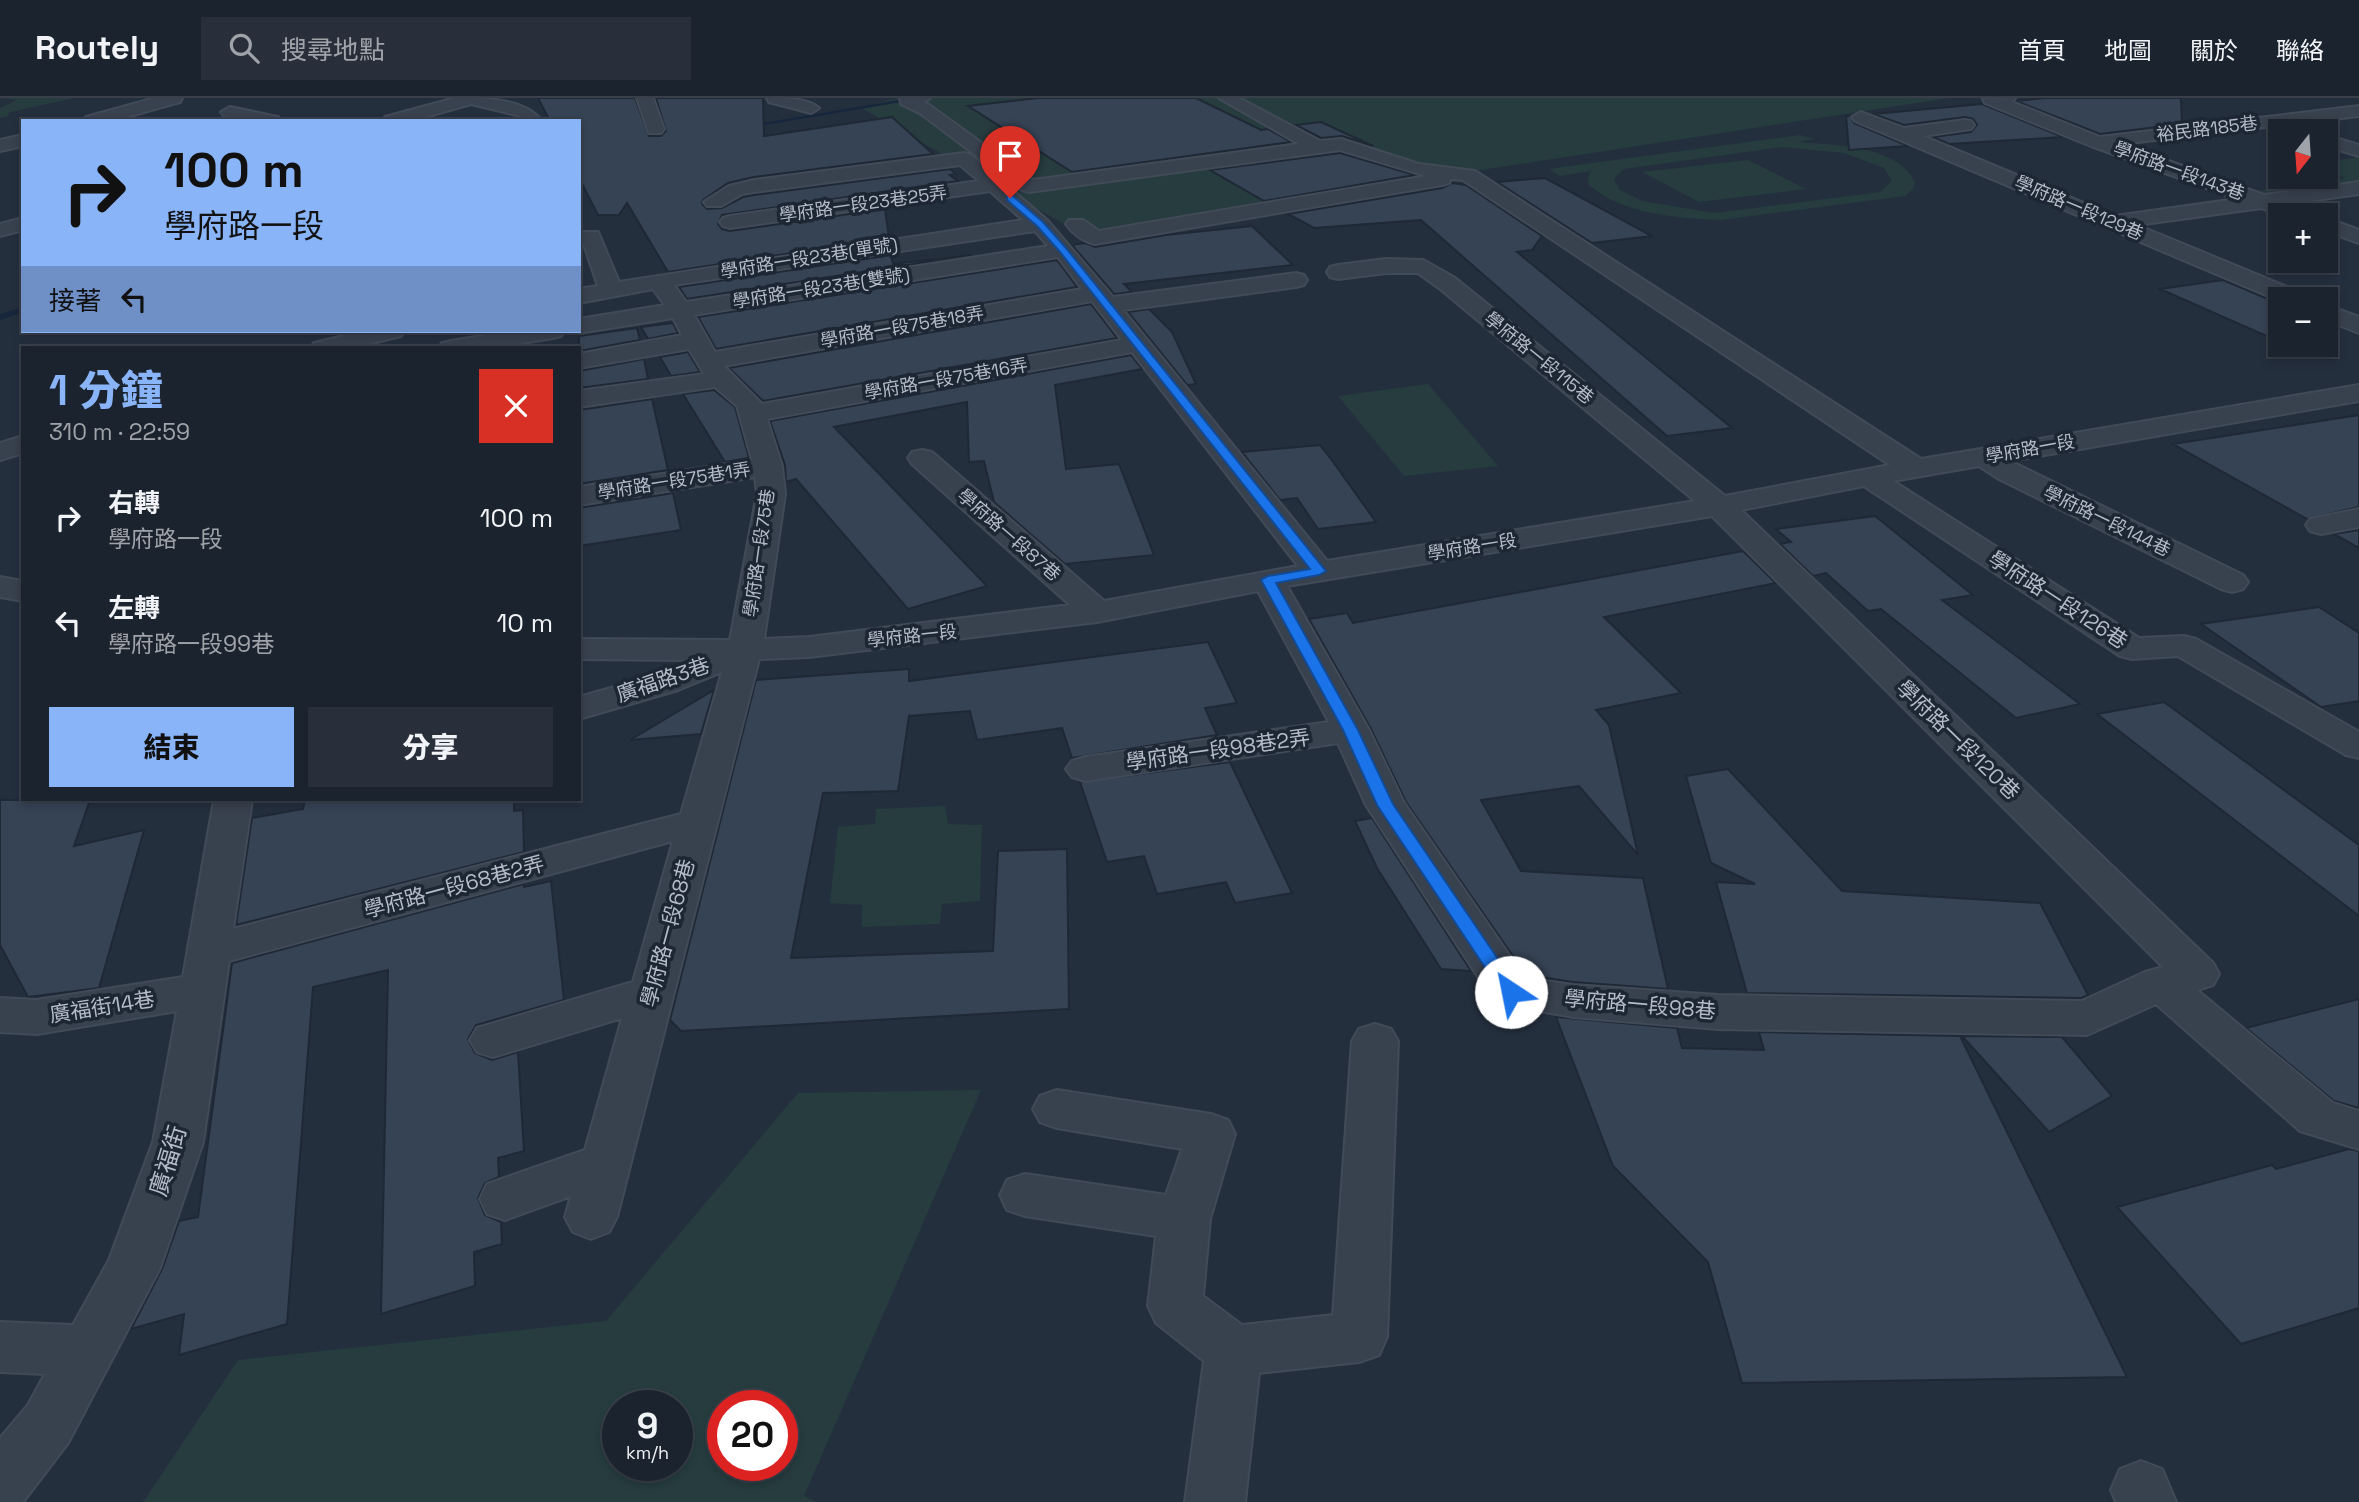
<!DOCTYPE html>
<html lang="zh-TW">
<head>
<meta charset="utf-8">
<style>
	:root { --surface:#1b232e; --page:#282f3a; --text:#f1f3f6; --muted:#a0a4aa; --line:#39404a; --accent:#8ab4f8 }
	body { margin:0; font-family:"Space Grotesk","Noto Sans TC",sans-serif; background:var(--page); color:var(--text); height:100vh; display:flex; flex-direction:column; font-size:26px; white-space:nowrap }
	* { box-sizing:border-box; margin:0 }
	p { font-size:23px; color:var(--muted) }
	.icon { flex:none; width:38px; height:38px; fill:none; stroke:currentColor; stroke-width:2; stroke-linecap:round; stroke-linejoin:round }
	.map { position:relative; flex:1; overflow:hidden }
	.panel { position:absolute; left:21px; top:248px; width:560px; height:455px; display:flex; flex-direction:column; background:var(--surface); border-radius:0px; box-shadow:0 4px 10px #0003,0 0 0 2px var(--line) }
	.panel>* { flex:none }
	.hud { position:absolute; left:21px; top:21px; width:560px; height:214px; border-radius:0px; box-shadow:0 4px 10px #0003,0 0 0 2px var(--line); background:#8ab4f8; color:#111; overflow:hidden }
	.needle { width:46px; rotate:197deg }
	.buttons { position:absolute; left:2268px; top:21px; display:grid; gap:14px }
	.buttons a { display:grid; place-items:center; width:70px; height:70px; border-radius:0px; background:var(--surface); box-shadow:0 4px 10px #0003,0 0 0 2px var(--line); font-size:35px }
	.speed { position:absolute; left:602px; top:1292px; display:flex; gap:14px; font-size:35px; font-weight:700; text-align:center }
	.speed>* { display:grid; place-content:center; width:91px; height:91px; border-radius:50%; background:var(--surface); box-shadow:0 4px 10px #0003,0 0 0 2px var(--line); line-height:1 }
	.speed small { font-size:18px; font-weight:400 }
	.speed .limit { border:10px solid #d22; background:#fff; color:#111 }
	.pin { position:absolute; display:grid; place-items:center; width:60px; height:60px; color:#fff; margin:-72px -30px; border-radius:50% 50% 50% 0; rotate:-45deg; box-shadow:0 0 7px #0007 }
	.pin .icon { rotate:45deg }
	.me { position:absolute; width:77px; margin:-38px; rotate:326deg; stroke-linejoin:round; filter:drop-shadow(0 0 5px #0008) }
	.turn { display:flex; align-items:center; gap:24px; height:147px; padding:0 28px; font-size:32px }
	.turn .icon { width:91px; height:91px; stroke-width:2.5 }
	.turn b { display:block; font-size:49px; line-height:60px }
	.then { display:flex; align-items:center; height:66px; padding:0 28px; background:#0003; gap:14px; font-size:26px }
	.round { display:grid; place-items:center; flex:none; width:74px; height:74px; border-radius:0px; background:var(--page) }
	.headline { display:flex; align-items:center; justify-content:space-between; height:119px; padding:0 28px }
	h1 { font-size:42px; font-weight:800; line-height:52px; color:var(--accent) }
	.cta { display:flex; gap:14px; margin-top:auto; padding:14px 28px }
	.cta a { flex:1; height:80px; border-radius:0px; background:var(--accent); color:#111; font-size:28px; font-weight:800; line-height:80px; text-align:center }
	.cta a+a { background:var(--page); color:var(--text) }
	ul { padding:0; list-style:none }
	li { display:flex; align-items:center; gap:21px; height:105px; padding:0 28px }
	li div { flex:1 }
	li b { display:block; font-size:26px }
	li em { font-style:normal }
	header { display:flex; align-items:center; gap:42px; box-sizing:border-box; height:98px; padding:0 35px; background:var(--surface); border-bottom:2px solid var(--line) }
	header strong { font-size:33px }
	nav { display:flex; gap:38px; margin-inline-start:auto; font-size:24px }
	.search { width:490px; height:63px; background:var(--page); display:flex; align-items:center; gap:18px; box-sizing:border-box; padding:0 24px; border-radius:0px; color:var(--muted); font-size:26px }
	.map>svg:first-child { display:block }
</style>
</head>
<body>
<header>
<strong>Routely</strong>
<div class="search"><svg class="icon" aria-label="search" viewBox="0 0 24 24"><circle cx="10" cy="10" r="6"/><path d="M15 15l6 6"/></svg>搜尋地點</div>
<nav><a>首頁</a><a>地圖</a><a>關於</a><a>聯絡</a></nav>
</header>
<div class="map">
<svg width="2359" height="1404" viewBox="0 0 2359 1404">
	<rect width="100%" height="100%" fill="#242f3e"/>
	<!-- green -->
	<path fill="#263c3f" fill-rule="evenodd" d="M0 0H74L11 14 7 16 9 18 0 20V10L17 2Z
		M899 0H1949L1078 134 860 9Z
		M1800 37 1814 41 1797 44C1834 47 1897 47 1915 84L1913 91 1905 98 1721 122C1677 120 1624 117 1589 87L1588 79 1591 73 1560 78 1548 71ZM1782 49 1844 55 1884 70 1892 83 1880 94 1714 115 1642 103 1620 92 1614 81 1624 71Z
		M2359 59V88L2274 99 2257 93 2345 80 2326 73V64Z
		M1748 62 1806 91 1699 104 1642 74Z
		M1428 286 1498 368 1404 378 1338 298Z
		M945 708 948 726 982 727 980 803 942 806 940 826 862 829V807L830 805 838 729 875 726 876 711Z
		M981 992 804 1398 816 1404H143L238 1262 606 1223 798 995ZM677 1307V1367H618V1307ZM782 1307V1367H723V1307Z"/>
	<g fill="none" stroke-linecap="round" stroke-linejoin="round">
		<!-- stream -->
		<path fill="#17263c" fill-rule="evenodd" d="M911 0H925L747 30 744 28Z
			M23 209V214L0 222V216Z"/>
	</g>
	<!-- building -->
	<path fill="#364354" stroke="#1f2835" stroke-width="2" d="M538 0H635L649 38H661L666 33 656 0H763L764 38 892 19 933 56 754 79 728 85 703 102 702 106 707 111 722 110 743 99 754 97 950 71 956 76 950 77 958 83 722 117 718 126 722 131 730 133 885 111 889 140 668 174 627 105 619 117H598L579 80V23H550Z
		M1038 0H1196L1261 32 1268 31 1291 44 1072 74 968 8Z
		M2045 0H2181L2182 26 2100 36 2016 3Z
		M1982 6 2063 39 1949 46 1933 39 1971 34 1977 27 1973 21 1965 19 1904 27 1873 16Z
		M1846 18H1850L1854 25 1908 48 1849 52Z
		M1321 24 1373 48 1342 38 1321 40 1296 27Z
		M1340 55 1415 77 1264 103 1210 72Z
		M1545 80 1652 138 1592 145 1497 84Z
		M1452 85 1466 87 1542 138 1532 152 1517 154 1732 330 1667 338 1421 122 1314 130 1288 116 1442 90Z
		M1252 128 1293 167 1124 186 1132 194 1114 196 1072 147 1085 145 1095 149 1166 137Z
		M891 157 893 166 972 157 687 201 679 189Z
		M1057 162 1077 189 716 251 698 219Z
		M2223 182 2280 206V244L2160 191Z
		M1091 206 1117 240 763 303 729 270Z
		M1149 211 1172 234 1196 286 1187 287 1128 214Z
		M673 225 678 235 648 241 641 229Z
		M637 230 640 242 579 253V238Z
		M688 254 700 274 671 278 660 259Z
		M1131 257 1142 271 1055 287 1066 371 1119 366 1154 457 1065 466 994 404 984 363 969 364 967 304 834 329 987 488 908 511 796 381 786 384 785 367 770 323Z
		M644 261 648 281 579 290V273Z
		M714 292 735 309 749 360 725 364 683 296Z
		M652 301 668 372 579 386V312Z
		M2359 317V409L2307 421 2173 346Z
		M1320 347 1331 361 1376 424 1318 431 1297 400 1280 402 1242 354Z
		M673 395 681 432 579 448V410Z
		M1875 418 1973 497 1942 502 2080 606 2016 620 1881 511 1868 513 1826 475 1813 478 1780 446 1791 444 1776 431Z
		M2359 432V450L2334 436Z
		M1743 453 1776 485 1604 519 1681 595 1596 612 1609 627 1638 757 1579 688 1481 702 1521 773 1643 780 1668 891 1573 884 1526 877 1406 704 1371 631 1309 521 1347 515 1353 525Z
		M2319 509 2359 535V603L2321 609 2201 526Z
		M1208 544 1237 605 1205 610 1217 637 1072 660 1062 630 977 642 970 613 909 618 898 693 823 695 791 860 993 853 998 753 1067 751 1069 911 681 933 670 922 756 582 909 571V583Z
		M714 592 701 636 630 642Z
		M2164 604 2359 747V818L2097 616Z
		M1230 664 1292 795 1235 805 1226 784 1157 796 1144 758 1107 764 1080 684Z
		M1728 671 1842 793 2040 805 2088 897 2081 900 1747 895 1716 784 1755 786 1711 765 1686 678Z
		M0 702H90L74 748 144 732 99 890 28 899 0 847Z
		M305 702H514V713L523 712 524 754 236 827 252 720 303 711Z
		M1372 720 1471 873 1441 871 1377 770 1355 723Z
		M551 783 564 902 476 927 468 941 475 955 492 962 518 954 524 1053 498 1060 499 1079 485 1085 478 1100 485 1117 501 1124 502 1146 474 1154 475 1188 381 1216 388 872 313 889 287 1226 179 1257 184 1216 131 1231 162 1171 179 1123 198 1119 232 865 524 786V789Z
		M2359 901V1010L2334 1003 2246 930Z
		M1556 919 1677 930 1682 950 1764 952 1759 934 1960 938 2127 1279 1742 1285 1708 1164 1613 1068Z
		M1962 938 2062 939 2112 998 2049 1034Z
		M2349 1051 2359 1053V1210L2241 1246 2117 1109 2272 1067 2276 1071Z"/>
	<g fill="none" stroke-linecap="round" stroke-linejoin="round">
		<defs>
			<path id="minor" d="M155 0H182L180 4 112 23H83L86 19Z
				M455 0C483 0 524 0 542 23H524L520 18 471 6 411 23H382L385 19Z
				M637 0H653L664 31 661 35H649Z
				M767 0C783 0 807 0 819 10L811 15 769 4Z
				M900 0H930L925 4 1033 82 1299 46 1219 0H1239L1320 43 1341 41 1419 66 1475 73 1921 361 2359 287V303L2010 363 2243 477 2248 484 2243 491 2232 494 2221 491 1999 381 1979 368 1893 383 2139 540 2184 538 2196 541 2359 634V660L2346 657 2178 558 2132 561 2120 558 1864 388 1741 412 2213 865 2219 876 2213 887 2197 892 2333 1005 2359 1013V1051L2300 1033 2156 906 2087 937 1718 931 1573 919 1495 905 1366 707 1338 645 1085 683 1072 679 1066 671 1072 663 1085 659 1329 624 1258 493 1097 524 809 559 759 561 617 1119 609 1134 591 1141 573 1134 565 1119 571 1098 505 1122 487 1116 480 1101 487 1086 585 1052 622 920 493 959 477 954 470 942 477 930 633 884 673 743 229 863 203 1044 160 1170 68 1345 23 1404H0V1340L28 1307 45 1276 0 1274V1224L73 1227 109 1162 153 1044 177 913 37 936 0 934V900L37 902 183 879 214 702H252L233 831 681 716 722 574 678 592 579 621V599L654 578 691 562 579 561V541L730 542 757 396 755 379 579 407V389L752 362 737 308 715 289 579 309V293L704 276 689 251 579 270V256L682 237 673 220 579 235 571 233H579V221L665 207 653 191 579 205V191L598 188 581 138 584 134H598L619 184 1023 122 990 93 730 130 723 128 720 124 723 120 730 118 979 83 960 67 754 94 742 96 721 108H707L704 104 729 88 754 82 964 55 971 57 1047 122 1113 199 1296 175 1304 177 1307 182 1304 187 1296 189 1123 212 1327 463 1695 403 1439 190 1418 175H1386L1338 181 1330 179 1327 174 1330 169 1338 167 1386 161 1423 162 1455 180 1725 398 1890 367 1463 82 1451 81 1449 85 1442 87 1095 146C1084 144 1072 135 1066 126L1069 122H1083L1099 133 1427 78 1340 52 1029 94 1022 92 921 16 901 6ZM1035 133 1048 148 686 204 674 187ZM1058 159 1082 191 715 254 694 217ZM1092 203 1122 242 762 306 724 268ZM1132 254 1298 468 1104 503 932 354 922 352 912 354 908 360 912 366 1070 507 809 539 764 541 785 396 782 368 767 321ZM1712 418 2163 869 2145 874 2082 903 1718 897 1573 887 1525 880 1404 705 1369 632 1287 488Z
				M2015 0 2012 4 2100 39 2359 8V18L2121 46 2264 97 2359 84V96L2288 106 2308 113 2311 117H2283L2261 110 2137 127 2304 196 2307 201 2280 203 1855 23 1852 19 1861 14 1904 30 1965 22 1971 23 1974 27 1971 31 1923 38 2115 118 2237 101 2091 48 1985 5 1983 1Z
				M230 9 278 19 281 23H247L224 18 221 14Z
				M23 37V48L0 53V42Z
				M2326 37 2359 47V58L2326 48Z
				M23 120V132L0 138V126Z
				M2326 120 2359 132V145L2326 133Z
				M2326 207 2359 219V235L2326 222Z
				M364 233H405L401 238 352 250H311L314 245Z
				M511 233H565L561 238 553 240 493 250H439L442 245 451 243Z
				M23 338V355L0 362V345Z
				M2359 411V429L2321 436 2310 433 2306 427 2310 421Z
				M0 479 23 483V503L0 499Z
				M1375 926 1391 931 1398 943 1387 1239 1379 1257 1359 1264 1259 1275 1245 1404H1185L1204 1263 1156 1225 1148 1208 1156 1138 1025 1118 1007 1112 1000 1097 1007 1082 1025 1076 1166 1097 1182 1051 1057 1030 1040 1024 1033 1011 1040 998 1057 992 1211 1016 1228 1022 1235 1036 1210 1121 1203 1198 1242 1227 1333 1217 1352 943 1359 931Z
				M2141 1363 2162 1371 2176 1404H2116L2111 1392 2120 1371Z"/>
		</defs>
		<!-- minor casing -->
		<use href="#minor" stroke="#414a57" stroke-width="4"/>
		<!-- minor -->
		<use href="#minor" fill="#38414e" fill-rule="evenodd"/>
	</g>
	<!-- route -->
	<path fill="#1a73e8" stroke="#114b97" stroke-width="2" d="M1007 98H1013L1043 124 1066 150 1326 473 1319 477 1276 485 1358 632 1393 706 1517 889 1520 894 1517 898H1504L1377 707 1343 632 1261 482 1268 478 1310 471 1060 154 1037 128 1007 102Z"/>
	<g text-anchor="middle" stroke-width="7" stroke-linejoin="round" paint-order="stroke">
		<!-- far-street labels -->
		<g font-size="18" fill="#b4bcc9" stroke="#1d2633">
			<text transform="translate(2207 31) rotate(-7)" y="6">裕民路185巷</text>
			<text transform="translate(2179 73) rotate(20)" y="6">學府路一段143巷</text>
			<text transform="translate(863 106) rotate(-8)" y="6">學府路一段23巷25弄</text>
			<text transform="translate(2079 110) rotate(23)" y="6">學府路一段129巷</text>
			<text transform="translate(809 160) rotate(-9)" y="6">學府路一段23巷(單號)</text>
			<text transform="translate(821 190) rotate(-9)" y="6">學府路一段23巷(雙號)</text>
			<text transform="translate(902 229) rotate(-10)" y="6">學府路一段75巷18弄</text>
			<text transform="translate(1539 260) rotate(39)" y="6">學府路一段115巷</text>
			<text transform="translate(946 281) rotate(-10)" y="6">學府路一段75巷16弄</text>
			<text transform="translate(2030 351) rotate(-10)" y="6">學府路一段</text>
			<text transform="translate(674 383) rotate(-9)" y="6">學府路一段75巷1弄</text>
			<text transform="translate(2107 423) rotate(26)" y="6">學府路一段144巷</text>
			<text transform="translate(1009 437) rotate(41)" y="6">學府路一段87巷</text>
			<text transform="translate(1472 449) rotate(-9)" y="6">學府路一段</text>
			<text transform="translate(759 455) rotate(-82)" y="6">學府路一段75巷</text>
			<text transform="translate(912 538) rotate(-6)" y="6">學府路一段</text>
		</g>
		<!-- street labels -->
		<g font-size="21" fill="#b4bcc9" stroke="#1d2633">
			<text transform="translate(2058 502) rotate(33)" y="7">學府路一段126巷</text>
			<text transform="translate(663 582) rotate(-19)" y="7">廣福路3巷</text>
			<text transform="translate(1958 642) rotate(44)" y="7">學府路一段120巷</text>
			<text transform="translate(1218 652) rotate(-8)" y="7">學府路一段98巷2弄</text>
			<text transform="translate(454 789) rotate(-15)" y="7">學府路一段68巷2弄</text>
			<text transform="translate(668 835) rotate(-75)" y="7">學府路一段68巷</text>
			<text transform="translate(1640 907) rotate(5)" y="7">學府路一段98巷</text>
			<text transform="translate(102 909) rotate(-9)" y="7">廣福街14巷</text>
		</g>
		<!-- near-street labels -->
		<g font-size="24" fill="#b4bcc9" stroke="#1d2633">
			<text transform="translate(168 1063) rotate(-73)" y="8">廣福街</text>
		</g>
	</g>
</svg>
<div class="buttons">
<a><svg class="needle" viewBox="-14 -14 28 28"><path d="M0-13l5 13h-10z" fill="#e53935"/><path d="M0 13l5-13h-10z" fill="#a0a4aa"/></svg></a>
<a>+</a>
<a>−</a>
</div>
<div class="speed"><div>9<small>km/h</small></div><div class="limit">20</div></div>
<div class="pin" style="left:1010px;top:100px;background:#d93025"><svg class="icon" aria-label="arrive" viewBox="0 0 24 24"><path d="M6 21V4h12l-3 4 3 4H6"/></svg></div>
<svg class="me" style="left:1511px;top:894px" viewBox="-20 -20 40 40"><circle r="19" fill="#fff"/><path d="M0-13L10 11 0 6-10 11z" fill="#1a73e8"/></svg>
<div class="hud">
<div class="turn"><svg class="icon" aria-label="right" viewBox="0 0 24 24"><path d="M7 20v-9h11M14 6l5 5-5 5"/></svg><div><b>100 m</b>學府路一段</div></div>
<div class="then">接著<svg class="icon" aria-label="left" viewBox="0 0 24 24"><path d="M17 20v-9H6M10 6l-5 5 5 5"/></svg></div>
</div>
<section class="panel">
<div class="headline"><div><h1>1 分鐘</h1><p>310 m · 22:59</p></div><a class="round" style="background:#d93025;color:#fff"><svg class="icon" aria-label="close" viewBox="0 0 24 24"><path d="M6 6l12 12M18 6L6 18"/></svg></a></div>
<ul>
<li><svg class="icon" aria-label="right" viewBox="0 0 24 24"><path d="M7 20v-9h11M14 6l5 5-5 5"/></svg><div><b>右轉</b><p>學府路一段</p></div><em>100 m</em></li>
<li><svg class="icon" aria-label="left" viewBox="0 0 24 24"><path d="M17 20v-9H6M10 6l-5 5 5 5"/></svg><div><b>左轉</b><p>學府路一段99巷</p></div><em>10 m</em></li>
</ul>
<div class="cta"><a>結束</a><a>分享</a></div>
</section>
</div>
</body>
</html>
